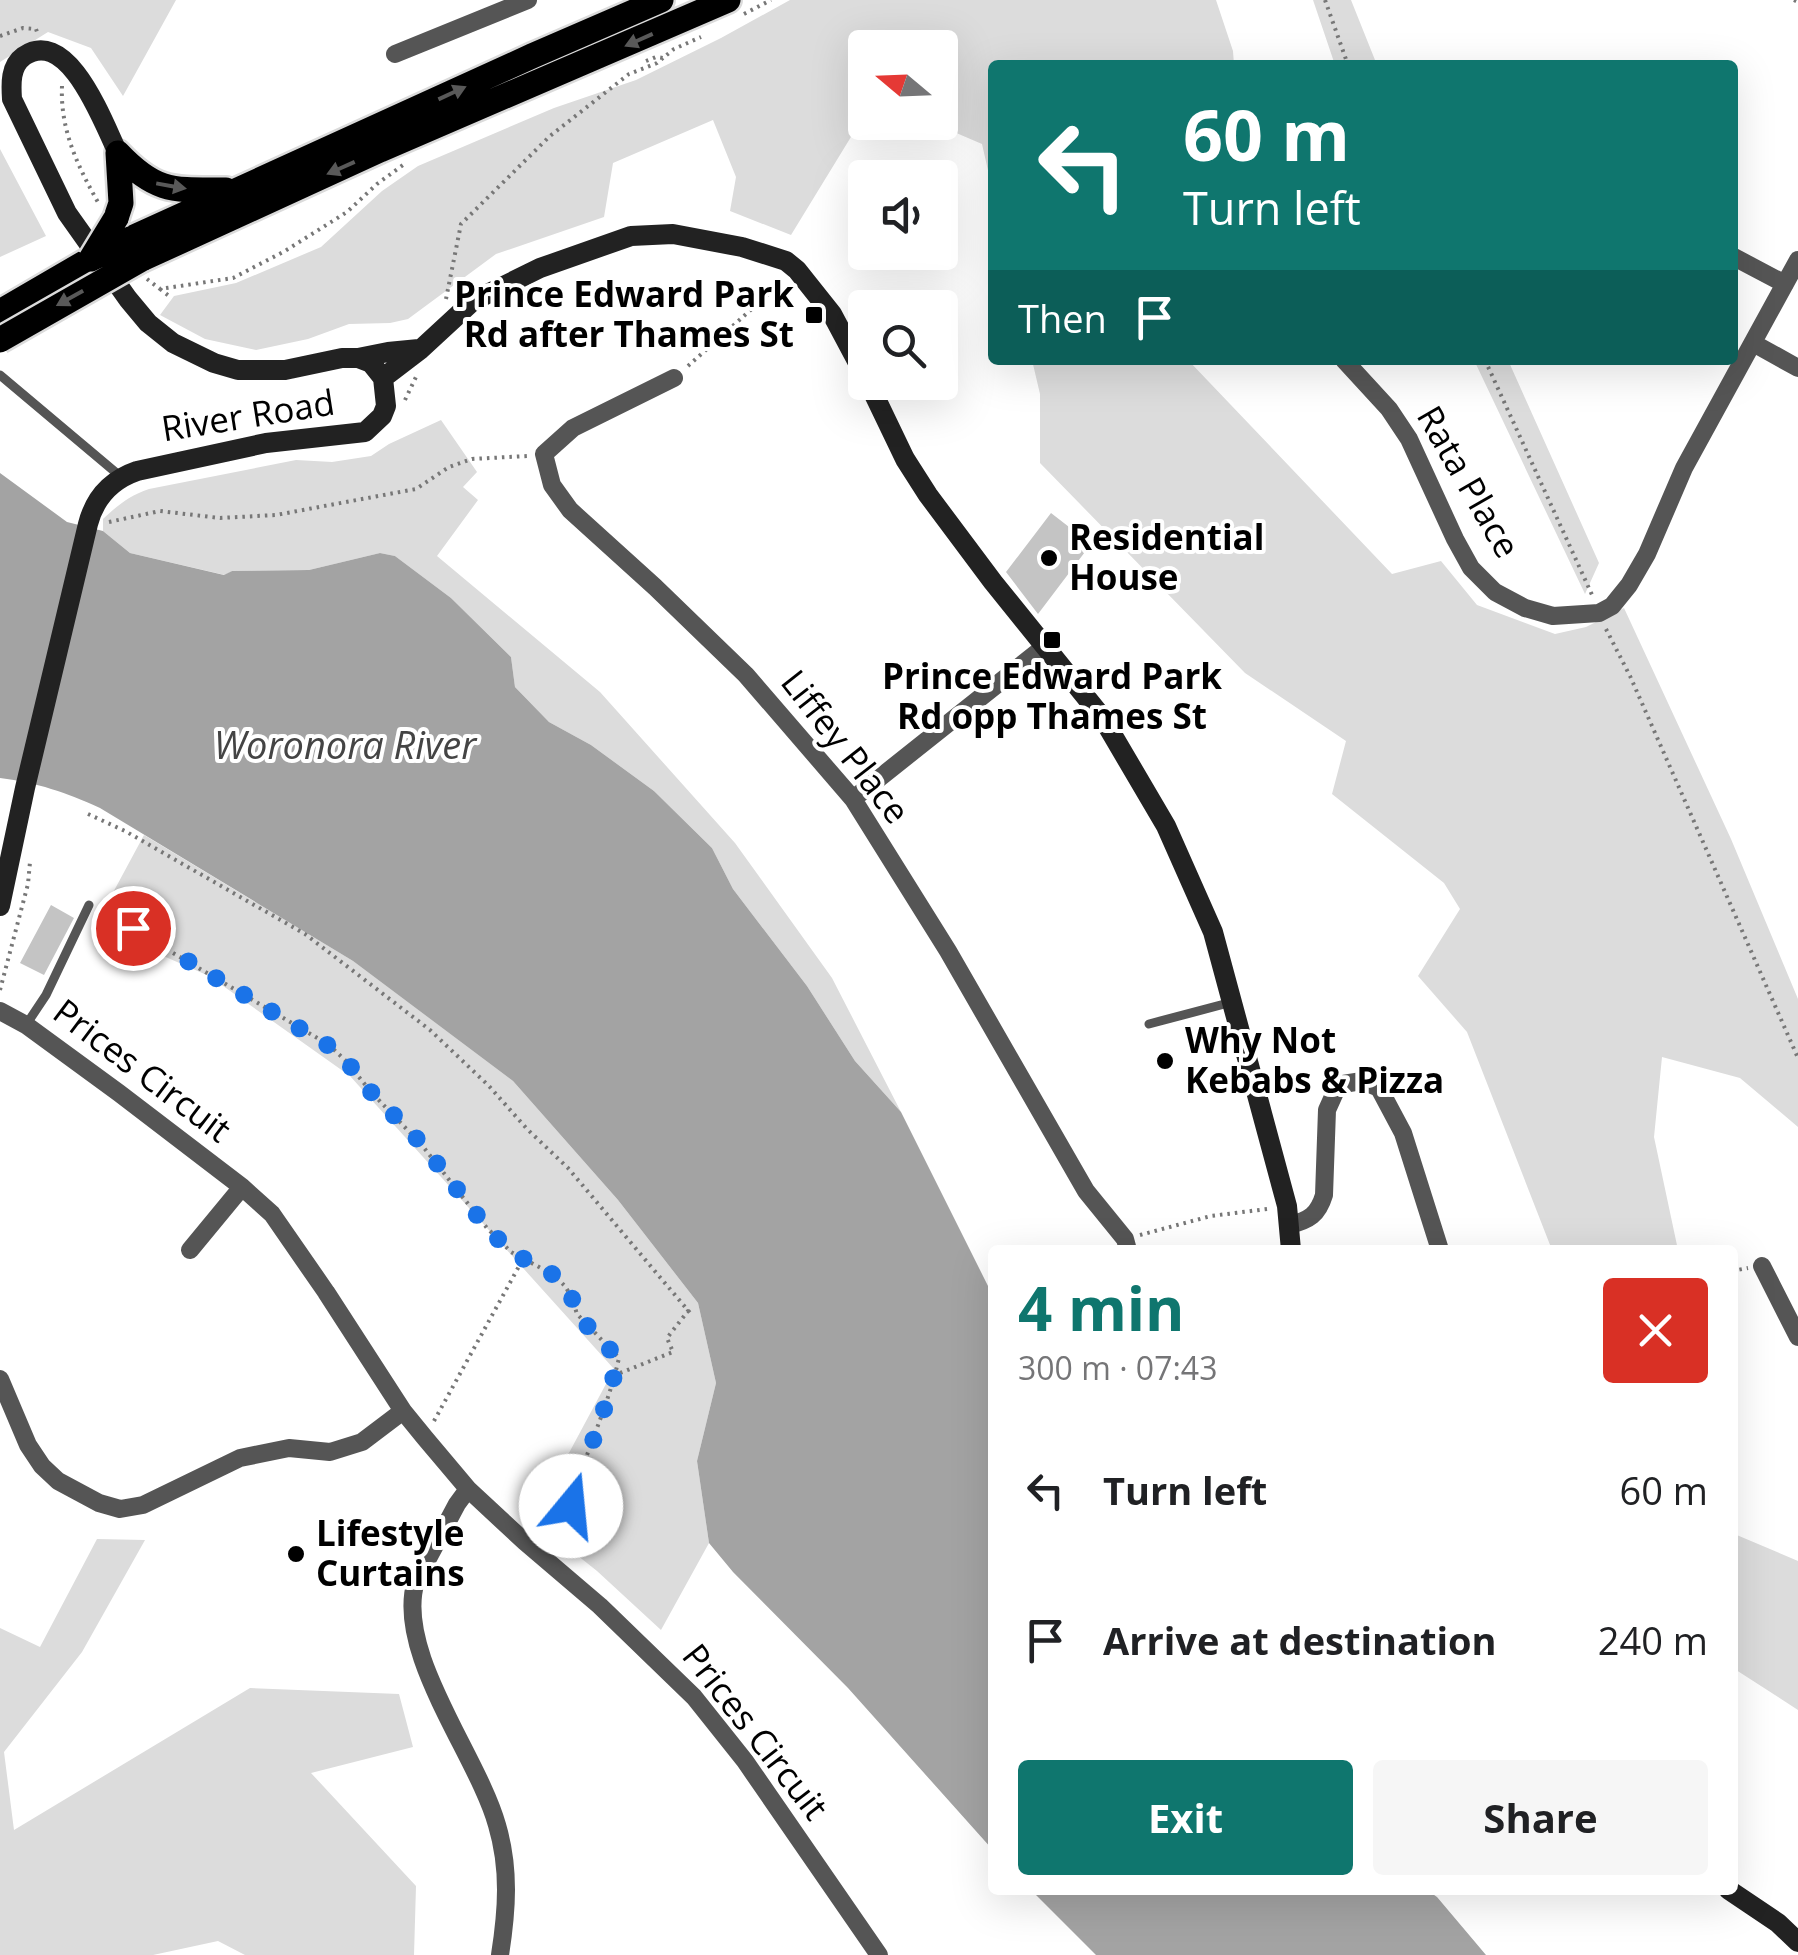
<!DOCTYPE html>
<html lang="en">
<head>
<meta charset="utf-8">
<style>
	:root { --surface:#fff; --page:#f6f6f6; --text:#202124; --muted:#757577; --accent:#0f766e }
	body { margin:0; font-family:"Open Sans",sans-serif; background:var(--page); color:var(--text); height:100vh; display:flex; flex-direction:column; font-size:38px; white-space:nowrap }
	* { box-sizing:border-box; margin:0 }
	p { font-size:32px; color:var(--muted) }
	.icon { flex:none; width:55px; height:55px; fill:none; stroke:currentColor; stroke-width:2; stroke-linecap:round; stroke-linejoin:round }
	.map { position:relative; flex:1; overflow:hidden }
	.sheet { position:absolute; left:988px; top:1245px; width:750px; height:650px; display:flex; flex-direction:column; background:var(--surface); border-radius:10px; box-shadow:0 10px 40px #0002 }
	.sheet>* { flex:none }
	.top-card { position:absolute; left:988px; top:60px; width:750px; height:305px; border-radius:10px; box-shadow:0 10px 40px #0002; background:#0f766e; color:#fff; overflow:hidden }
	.needle { width:65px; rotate:289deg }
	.fabs { position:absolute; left:848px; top:30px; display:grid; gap:20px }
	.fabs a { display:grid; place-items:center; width:110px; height:110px; border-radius:10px; background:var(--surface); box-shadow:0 10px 40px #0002; font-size:50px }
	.pin { position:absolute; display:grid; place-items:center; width:85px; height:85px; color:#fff; margin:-42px; border:5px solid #fff; border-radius:50%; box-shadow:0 2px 10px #0007 }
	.me { position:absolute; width:110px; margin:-55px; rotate:17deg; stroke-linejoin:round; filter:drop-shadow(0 0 8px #0008) }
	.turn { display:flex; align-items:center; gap:35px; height:210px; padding:0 30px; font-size:45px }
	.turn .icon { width:130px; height:130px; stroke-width:2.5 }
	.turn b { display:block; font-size:70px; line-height:85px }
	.then { display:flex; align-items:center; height:95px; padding:0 30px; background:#0003; gap:20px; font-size:38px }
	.round { display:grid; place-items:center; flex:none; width:105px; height:105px; border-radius:10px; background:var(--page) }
	.head { display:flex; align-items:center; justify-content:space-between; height:170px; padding:0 30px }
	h1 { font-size:60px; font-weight:700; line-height:75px; color:var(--accent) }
	.button { display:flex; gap:20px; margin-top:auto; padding:20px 30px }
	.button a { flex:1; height:115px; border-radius:10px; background:var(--accent); color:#fff; font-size:40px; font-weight:700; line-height:115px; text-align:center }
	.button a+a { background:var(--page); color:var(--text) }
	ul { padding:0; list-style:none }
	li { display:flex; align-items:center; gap:30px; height:150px; padding:0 30px }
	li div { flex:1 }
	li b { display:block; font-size:38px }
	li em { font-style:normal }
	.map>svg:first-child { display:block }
</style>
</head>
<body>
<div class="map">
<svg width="1798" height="1955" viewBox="0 0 1798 1955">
	<rect width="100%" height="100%" fill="#fff"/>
	<!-- green -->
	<path fill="#dcdcdc" d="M0 0H176L123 96 91 48 48 32 0 62Z
		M790 0H1216L1233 51 1234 65H992V188L982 144 933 123 940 122V48H865V114L791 235 730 211 736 177 713 120 613 163 604 217 496 254 408 319 390 323 349 324 308 339 256 350 205 339 160 315 174 296 236 283 321 247 382 191 418 166 554 108 636 80 721 38Z
		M1313 0H1351L1377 65H1335Z
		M0 149 46 236 0 257Z
		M1032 360H1188L1392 574 1441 561 1477 605 1555 634 1586 627 1624 608 1731 839 1798 999V1127L1740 1078 1662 1057 1654 1137 1678 1250H1552L1467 1032 1418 976 1460 909 1444 883 1332 794 1346 741 1245 673 1040 463V394Z
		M1474 360H1508L1599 563 1585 594Z
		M441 420 477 472 463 487 478 500 437 556 600 692 735 843 832 978 901 1112 855 1061 807 986 733 889 712 848 654 791 591 745 549 722 515 687 511 657 451 598 395 556 380 553 309 570 232 571 225 575 130 553 103 531V519C118 505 129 496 149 489L296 460 332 462 371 456 389 444Z
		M144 835 353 961 513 1081 618 1200 698 1303 716 1383 697 1461 709 1543 661 1630 597 1571 533 1520 614 1369 350 1076 209 976 95 926Z
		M1732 1533 1798 1561V1710L1733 1668Z
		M97 1539 145 1540 82 1652 4 1752 14 1830 250 1688 399 1694 413 1747 311 1773 416 1886 414 1955H245L218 1941 153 1955H0V1628L40 1647Z"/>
	<!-- water -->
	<path fill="#a3a3a3" d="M0 473 67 522 103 531 130 553 224 575 232 571 309 570 380 553 395 556 451 598 511 657 515 687 549 722 591 745 654 791 712 848 733 889 807 986 855 1061 901 1112 992 1294V1849L848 1688 733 1572 709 1543 697 1461 716 1383 698 1303 618 1200 513 1081 353 961 100 808C65 792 38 783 0 778Z
		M1031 1890H1427L1437 1897 1486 1955H1096Z"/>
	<!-- building -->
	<path fill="#c4c4c4" d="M1051 513 1091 544 1038 614 1006 572Z
		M51 905 74 918 44 975 20 963Z"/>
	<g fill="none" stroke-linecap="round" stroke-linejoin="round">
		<defs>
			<path id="primary" d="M118 153C156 193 173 190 226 190
				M116 218 121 203 118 153
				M130 239 532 56 661 0
				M142 259 380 150 728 0
				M0 312 91 259"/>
		</defs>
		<!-- primary casing -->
		<use href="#primary" stroke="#dbdbdb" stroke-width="30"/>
		<!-- path -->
		<path stroke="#777" stroke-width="4" stroke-dasharray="2.5 5" stroke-linecap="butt" d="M1325 0 1348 65
			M1794 0 1798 2
			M744 14 771 0
			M0 36 23 28 36 29 37 32
			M646 61 656 57 663 58 674 49 701 37
			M62 86C60 130 78 167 99 204
			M147 279 160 289 233 278 285 251 347 212 377 184 403 165
			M160 289 169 296
			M446 299 461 224 550 136 629 74 657 63 663 58
			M1485 360 1593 597
			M688 366 782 282
			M405 400 416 377
			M109 522 160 511 220 518 276 515 416 489 449 467 472 459 527 456
			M1606 629 1630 676 1798 1058
			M88 814 125 831 305 934 430 1030 489 1086 527 1129 568 1168 691 1314 688 1311 667 1338 673 1352 615 1375
			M102 911 329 1045 347 1062 371 1092 421 1144 487 1228 511 1252 552 1274 565 1286 572 1298 577 1314 619 1358C610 1398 594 1434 581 1472 573 1496 569 1525 553 1546
			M0 990 28 884 30 862
			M1140 1235 1211 1216 1267 1209
			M1732 1271 1748 1268
			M434 1421 523 1259"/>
		<!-- lane -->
		<path stroke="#555" stroke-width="9" d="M0 375 120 476
			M1149 1024 1232 1002
			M26 1025 46 995 89 905"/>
		<!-- street -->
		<path stroke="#555" stroke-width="18" d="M395 54 528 0
			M1732 256 1785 284
			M1753 343 1798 368
			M1344 360 1389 409 1409 439 1455 539 1471 568 1495 592 1525 608 1553 616 1599 613 1612 606 1629 585 1647 554 1684 468 1798 260
			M674 378 573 428 544 454 552 485 570 510 655 587 746 675 853 799 948 951 1086 1191 1125 1239 1128 1250
			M853 799 1044 647
			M0 1011 26 1025 119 1093 242 1187 272 1214 326 1292 403 1411 425 1438 468 1489 525 1542 600 1606 694 1697 745 1761 879 1955
			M1290 1225C1309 1220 1318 1215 1324 1195L1327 1110 1336 1090 1343 1084 1362 1081 1379 1088 1403 1133 1440 1250
			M190 1250 242 1187
			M1762 1266 1798 1337
			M0 1379 28 1445 42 1466 58 1481 99 1503 120 1509 143 1505 240 1458 289 1448 330 1452 362 1442 403 1411
			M468 1489 457 1504 416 1581C394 1652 478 1756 497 1825 510 1869 507 1910 500 1955"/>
		<!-- secondary -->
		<path stroke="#222" stroke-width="20" d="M358 358 388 352 419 349
			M383 378 421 349 473 301 540 268 631 236 673 234 742 247 786 261 797 270 832 314 865 376
			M868 382 905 459 928 495 993 582 1102 717 1166 826 1213 932 1287 1206 1291 1250
			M0 906 25 788 88 524C95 497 111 480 137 471L266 443 365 432 382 416 386 406 383 378 371 363 358 358H342L285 370H238L214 363 173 343 148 323 128 299 67 213 12 99C11 84 10 66 24 56 69 26 104 125 118 153
			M1729 1890 1778 1923 1798 1942"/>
		<!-- primary -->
		<use href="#primary" stroke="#000" stroke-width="25"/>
		<defs>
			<path id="primary-bridge" d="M91 259 116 218
				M91 259 130 239
				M0 340 142 259"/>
		</defs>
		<!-- primary-bridge casing -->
		<use href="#primary-bridge" stroke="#dbdbdb" stroke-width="30" stroke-linecap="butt"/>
		<!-- primary-bridge -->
		<use href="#primary-bridge" stroke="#000" stroke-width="25"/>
	</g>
	<!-- one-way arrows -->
	<defs><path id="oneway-solid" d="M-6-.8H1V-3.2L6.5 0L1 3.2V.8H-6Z" transform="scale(2.5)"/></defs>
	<g fill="#595959">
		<use href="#oneway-solid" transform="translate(639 40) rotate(156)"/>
		<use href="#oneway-solid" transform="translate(452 93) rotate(-25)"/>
		<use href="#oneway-solid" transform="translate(341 168) rotate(156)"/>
		<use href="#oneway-solid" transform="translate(171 186) rotate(10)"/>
		<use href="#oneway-solid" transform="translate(70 298) rotate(151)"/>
	</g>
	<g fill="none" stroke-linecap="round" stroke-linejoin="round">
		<!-- route -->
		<path stroke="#1a73e8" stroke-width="18" stroke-dasharray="0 32.4" d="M133 928 329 1046 347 1062 371 1092 422 1144 487 1228 511 1252 552 1274 565 1286 572 1298 576 1314 618 1358C608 1409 585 1456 571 1506"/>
	</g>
	<!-- markers -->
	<g fill="#000" stroke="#fff" stroke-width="4">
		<rect x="804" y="305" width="20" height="20" rx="5"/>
		<circle cx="1049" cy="558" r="10"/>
		<rect x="1042" y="630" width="20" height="20" rx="5"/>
		<circle cx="1165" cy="1061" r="10"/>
		<circle cx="296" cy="1554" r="10"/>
	</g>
	<g text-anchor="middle" stroke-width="8" stroke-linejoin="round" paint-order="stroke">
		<!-- poi labels -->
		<g font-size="35" font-weight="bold" fill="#000" stroke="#fff" text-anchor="start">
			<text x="794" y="307" text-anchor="end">Prince Edward Park<tspan x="794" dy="40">Rd after Thames St</tspan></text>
			<text x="1069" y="550">Residential<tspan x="1069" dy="40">House</tspan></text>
			<text x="1052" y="689" text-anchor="middle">Prince Edward Park<tspan x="1052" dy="40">Rd opp Thames St</tspan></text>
			<text x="1185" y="1053">Why Not<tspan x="1185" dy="40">Kebabs &amp; Pizza</tspan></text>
			<text x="316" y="1546">Lifestyle<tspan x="316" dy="40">Curtains</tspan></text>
		</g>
		<!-- street labels -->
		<g font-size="35" fill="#000" stroke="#fff">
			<text transform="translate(248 416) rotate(-9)" y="12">River Road</text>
			<text transform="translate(1468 482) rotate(60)" y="12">Rata Place</text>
			<text transform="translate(845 747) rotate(52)" y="12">Liffey Place</text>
			<text transform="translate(142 1071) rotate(37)" y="12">Prices Circuit</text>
			<text transform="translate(755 1732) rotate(52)" y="12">Prices Circuit</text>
		</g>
		<!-- water labels -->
		<g font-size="38" font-style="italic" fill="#444" stroke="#fff">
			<text x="345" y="759">Woronora River</text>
		</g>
	</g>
</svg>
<div class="fabs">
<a><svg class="needle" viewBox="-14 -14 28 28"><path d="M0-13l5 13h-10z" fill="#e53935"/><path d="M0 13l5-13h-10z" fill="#757577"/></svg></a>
<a><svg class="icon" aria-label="sound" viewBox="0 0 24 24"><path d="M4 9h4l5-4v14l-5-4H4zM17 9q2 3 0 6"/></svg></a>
<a><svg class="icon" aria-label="search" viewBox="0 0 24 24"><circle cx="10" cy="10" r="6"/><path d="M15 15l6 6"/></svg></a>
</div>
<div class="pin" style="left:133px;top:928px;background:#d93025"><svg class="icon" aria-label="arrive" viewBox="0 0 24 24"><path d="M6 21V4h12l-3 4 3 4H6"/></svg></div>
<svg class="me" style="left:571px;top:1506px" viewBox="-20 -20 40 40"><circle r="19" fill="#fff"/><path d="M0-13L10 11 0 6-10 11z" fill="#1a73e8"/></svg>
<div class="top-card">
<div class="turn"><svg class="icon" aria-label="left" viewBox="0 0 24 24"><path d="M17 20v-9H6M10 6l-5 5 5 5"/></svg><div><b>60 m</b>Turn left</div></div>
<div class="then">Then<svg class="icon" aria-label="arrive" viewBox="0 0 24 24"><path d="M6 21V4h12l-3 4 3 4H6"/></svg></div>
</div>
<section class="sheet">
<div class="head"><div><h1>4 min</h1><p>300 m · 07:43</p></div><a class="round" style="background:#d93025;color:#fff"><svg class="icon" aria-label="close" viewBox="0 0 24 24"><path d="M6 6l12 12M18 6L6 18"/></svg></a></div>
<ul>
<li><svg class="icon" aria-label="left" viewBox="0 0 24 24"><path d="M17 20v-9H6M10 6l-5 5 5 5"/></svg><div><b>Turn left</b></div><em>60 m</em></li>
<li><svg class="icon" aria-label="arrive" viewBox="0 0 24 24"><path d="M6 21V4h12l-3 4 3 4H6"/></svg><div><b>Arrive at destination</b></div><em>240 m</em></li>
</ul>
<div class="button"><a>Exit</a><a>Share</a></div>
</section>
</div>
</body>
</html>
